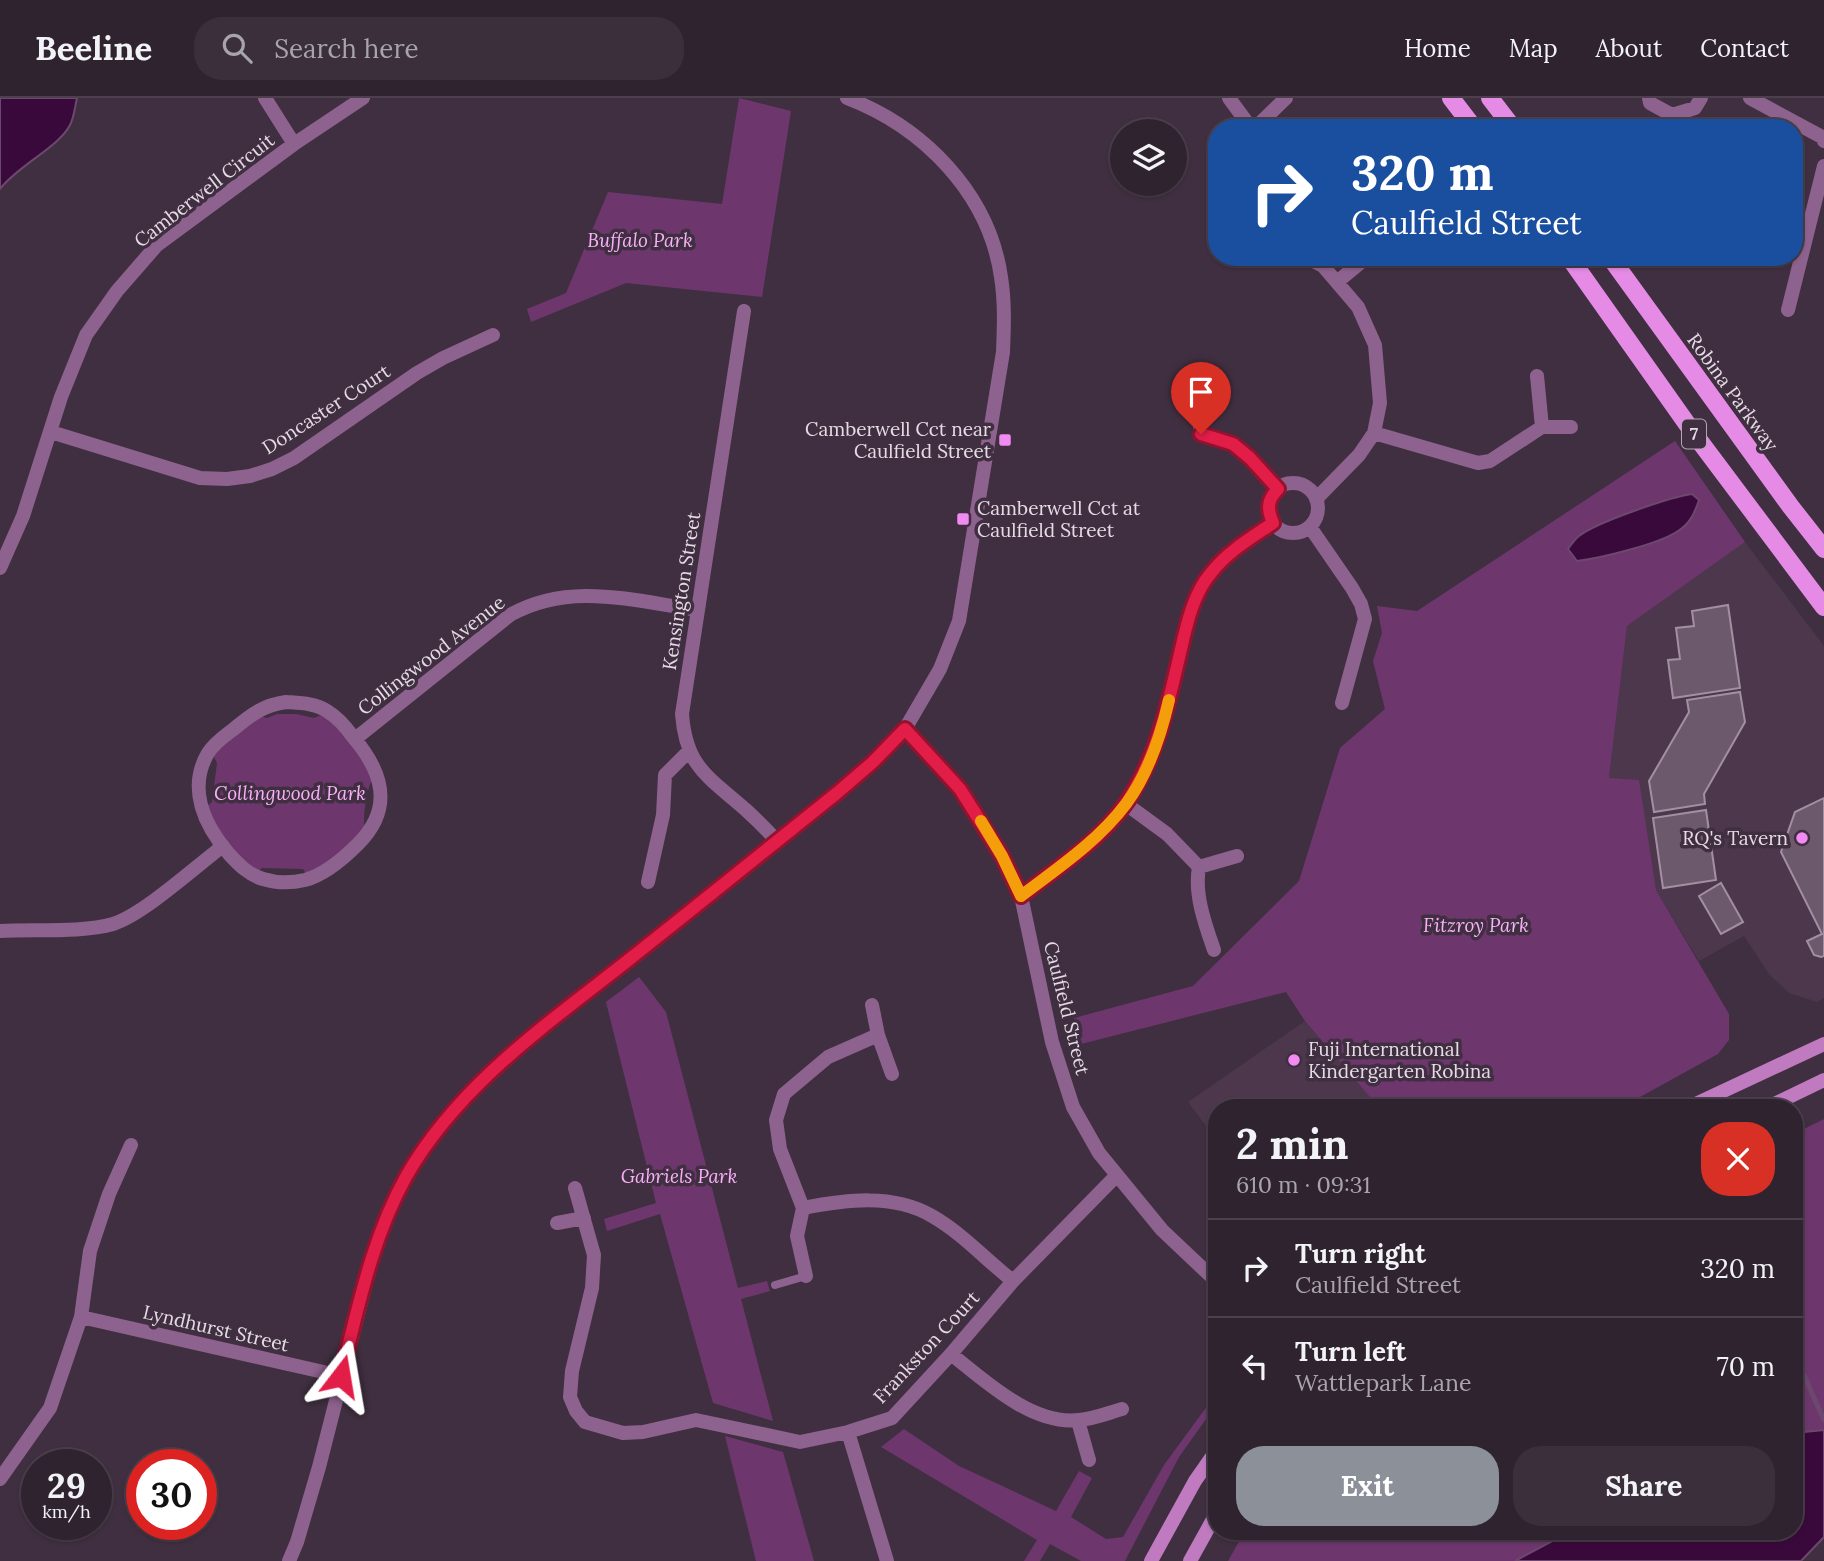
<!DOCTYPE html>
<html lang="en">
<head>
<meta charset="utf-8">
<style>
	:root { --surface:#302330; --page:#3c2f3c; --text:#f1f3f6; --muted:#a8a4ab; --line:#4b404c; --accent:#8c9099 }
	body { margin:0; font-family:Lora,serif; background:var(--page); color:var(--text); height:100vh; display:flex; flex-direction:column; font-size:26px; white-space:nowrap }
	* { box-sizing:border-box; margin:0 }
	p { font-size:23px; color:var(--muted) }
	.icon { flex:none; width:38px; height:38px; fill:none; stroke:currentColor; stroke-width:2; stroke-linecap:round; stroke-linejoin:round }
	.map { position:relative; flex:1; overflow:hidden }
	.sheet { position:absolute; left:1208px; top:1001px; width:595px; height:441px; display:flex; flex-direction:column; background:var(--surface); border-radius:28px; box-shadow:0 2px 5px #0004,0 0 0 2px var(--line) }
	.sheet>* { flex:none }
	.top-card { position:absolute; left:1208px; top:21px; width:595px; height:147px; border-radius:28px; box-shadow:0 2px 5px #0004,0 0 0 2px var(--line); background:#1a4fa0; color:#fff; overflow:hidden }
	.controls { position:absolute; left:1110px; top:21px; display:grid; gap:14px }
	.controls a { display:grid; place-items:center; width:77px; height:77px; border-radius:50%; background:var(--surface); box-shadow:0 2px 5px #0004,0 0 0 2px var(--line); font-size:35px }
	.speed { position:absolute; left:21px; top:1351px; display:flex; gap:14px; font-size:35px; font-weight:700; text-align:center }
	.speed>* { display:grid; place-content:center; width:91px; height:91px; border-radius:50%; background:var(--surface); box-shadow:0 2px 5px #0004,0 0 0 2px var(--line); line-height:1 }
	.speed small { font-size:18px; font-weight:400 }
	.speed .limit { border:10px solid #d22; background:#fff; color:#111 }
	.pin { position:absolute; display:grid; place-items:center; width:60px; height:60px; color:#fff; margin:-72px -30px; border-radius:50% 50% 50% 0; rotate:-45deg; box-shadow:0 0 7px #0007 }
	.pin .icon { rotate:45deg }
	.me { position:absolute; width:77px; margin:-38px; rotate:14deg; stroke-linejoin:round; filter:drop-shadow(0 0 5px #0008) }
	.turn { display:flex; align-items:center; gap:24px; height:147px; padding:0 28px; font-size:32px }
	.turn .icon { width:91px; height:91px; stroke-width:2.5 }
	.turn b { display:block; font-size:49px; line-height:60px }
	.round { display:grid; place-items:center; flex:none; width:74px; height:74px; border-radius:28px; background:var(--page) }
	.summary { display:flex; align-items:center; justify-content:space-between; height:119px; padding:0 28px }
	h1 { font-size:42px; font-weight:800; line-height:52px }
	.action { display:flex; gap:14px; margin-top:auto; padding:14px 28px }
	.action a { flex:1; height:80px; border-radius:28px; background:var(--accent); color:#fff; font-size:28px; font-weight:800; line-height:80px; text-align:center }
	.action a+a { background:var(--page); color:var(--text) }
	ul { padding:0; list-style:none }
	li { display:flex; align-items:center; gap:21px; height:98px; padding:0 28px; border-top:2px solid var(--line) }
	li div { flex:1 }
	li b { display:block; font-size:26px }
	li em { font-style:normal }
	header { display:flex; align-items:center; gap:42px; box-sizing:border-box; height:98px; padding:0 35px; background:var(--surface); border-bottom:2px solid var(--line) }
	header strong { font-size:33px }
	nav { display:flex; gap:38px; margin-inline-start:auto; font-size:24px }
	.search { width:490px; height:63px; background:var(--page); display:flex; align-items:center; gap:18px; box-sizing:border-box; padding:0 24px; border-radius:28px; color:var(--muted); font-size:26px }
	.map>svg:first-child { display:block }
</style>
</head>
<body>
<header>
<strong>Beeline</strong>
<div class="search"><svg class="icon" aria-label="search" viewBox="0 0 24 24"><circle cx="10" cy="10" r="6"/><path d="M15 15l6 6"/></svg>Search here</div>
<nav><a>Home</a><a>Map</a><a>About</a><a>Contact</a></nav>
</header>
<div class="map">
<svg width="1824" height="1463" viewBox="0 0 1824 1463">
	<rect width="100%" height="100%" fill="#402f40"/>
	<!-- built -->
	<path fill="#4d374c" d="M1745 444 1824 548V900L1817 904 1789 895 1769 876 1744 838 1699 863 1656 792 1652 769 1609 680 1627 528Z
		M1305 923 1372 1001 1358 1010H1216V1041L1188 1004Z"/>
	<!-- green -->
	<path fill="#6d376e" d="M739 0 791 13 762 199 626 185 531 224 527 211 566 195 608 94 722 106Z
		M1675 343 1745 444 1627 528 1609 680 1639 682 1656 792 1729 916V942L1718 956 1620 1010H1380L1378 1008V1010H1371L1376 1006 1305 923 1286 894 1081 946 1074 920 1193 888 1299 783 1340 650 1385 611 1373 563 1382 535 1377 508 1417 513Z
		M277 616H296L314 620 323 616C345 632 361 657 373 681 367 687 362 722 365 731 349 749 328 766 307 777L303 771 262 770 258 774C235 757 219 734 206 709L212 704 217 665 213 657 258 618 267 620Z
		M639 879 666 914 738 1190 767 1183 770 1193 741 1201 773 1323 713 1305 660 1116 607 1133 604 1121 656 1105 606 904Z
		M1824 1021V1332L1794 1335V1036Z
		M1216 1296V1307L1179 1359 1125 1463H1081L1050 1446 1040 1463H1024L1037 1442 881 1349 904 1331 959 1368 1056 1413 1079 1373 1092 1380 1071 1419 1106 1441 1123 1439 1164 1367Z
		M725 1338 783 1354 814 1463H756Z
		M1245 1433H1571L1515 1463H1228Z"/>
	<!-- water -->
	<path fill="#3a093b" stroke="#6d486e" stroke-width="2" d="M0 0H77C75 8 74 20 70 27 59 49 17 68 0 91Z
		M1692 396 1699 402C1695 414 1690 426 1678 433 1659 446 1601 460 1577 463L1568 451C1571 447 1575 441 1579 438 1595 425 1670 399 1692 396Z
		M1824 1332V1439L1801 1463H1515L1571 1433H1794V1335Z"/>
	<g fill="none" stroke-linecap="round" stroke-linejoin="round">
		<!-- stream -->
		<path stroke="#6d486e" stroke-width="5" d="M1794 1255 1824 1322"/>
	</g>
	<!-- building -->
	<path fill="#6c596b" stroke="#a38fa2" stroke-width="2" d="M1728 507 1740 590 1673 600 1668 562 1680 561 1676 530 1694 528 1692 513Z
		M1740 594 1745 624 1704 696 1705 706 1654 714 1649 683 1689 614 1687 602Z
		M1824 700V858L1821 859 1814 857 1807 843 1822 836 1781 754 1795 714Z
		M1706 712 1716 782 1663 790 1653 720Z
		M1721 785 1743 824 1721 836 1699 798Z"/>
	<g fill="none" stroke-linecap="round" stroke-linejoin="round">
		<!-- service -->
		<path stroke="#8e628e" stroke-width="8" d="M775 1187 806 1178"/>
		<!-- minor -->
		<path stroke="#8e628e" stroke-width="14" d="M265 0 294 46
			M1229 0 1251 30
			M1649 0 1650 5 1672 17 1695 10 1701 0
			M1750 0 1822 39 1824 43
			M1255 30 1286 0
			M1306 159 1323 168 1358 209 1375 247 1380 305 1374 335 1359 357 1316 401
			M1337 184 1367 159
			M1788 212 1824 68
			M744 213 682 616C686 670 709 679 746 712 757 722 767 732 777 743
			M1188 279 1198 310 1201 336 1233 346 1250 360 1278 391
			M1542 329H1571
			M51 334 200 380 227 381 250 378 272 371 294 360 417 275 443 260 493 237
			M1374 335 1478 365 1490 363 1542 329 1537 278
			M1268 410a25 25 0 1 1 50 0a25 25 0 1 1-50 0Z
			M1310 429 1352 490 1361 506 1365 521 1342 605
			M0 470 23 418 61 299 86 237 117 193 157 147 294 46 363 0
			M286 604C300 605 315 605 327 613 337 619 346 629 353 639 383 674 394 710 358 746 344 760 324 777 305 782 292 785 276 785 263 781 249 777 239 767 229 756 205 728 187 691 208 655 214 645 226 637 235 630 252 616 264 607 286 604Z
			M905 631 960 691 1002 758 1021 798 1052 944 1073 1009 1099 1055 1162 1132 1216 1183
			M355 641 510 517C570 483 633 503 698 512
			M1126 706 1167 736 1199 769C1194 796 1205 826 1214 852
			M1199 769 1237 758
			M648 784 663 717 665 677 689 653
			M1021 798C1062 766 1110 736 1136 689 1158 650 1168 607 1178 564 1185 535 1191 498 1211 474 1228 454 1251 440 1273 425
			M0 833C33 831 82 835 113 826 144 816 195 769 223 748
			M872 907 878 937 892 976
			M575 1090 594 1157 592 1190 572 1273 570 1299 576 1313 585 1324 623 1335 643 1334 696 1322 800 1344 848 1334 892 1320 951 1256 1013 1183 1116 1078
			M803 1110C845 1102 893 1095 932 1118 962 1135 986 1162 1013 1183
			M557 1125 584 1120
			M806 1178 797 1138 803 1110 780 1051 776 1022 784 996 828 959 878 937
			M81 1219 341 1278
			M951 1256C985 1283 1033 1328 1079 1322 1093 1321 1108 1315 1122 1311
			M1078 1323 1089 1362
			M848 1334 887 1463
			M0 1381 50 1310 81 1219 90 1153 109 1096 131 1047
			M289 1463 297 1444 319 1369 376 1146C404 1075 437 1025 493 971L873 664 905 631 940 571 959 523 1003 254C1004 229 1005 204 1001 179 989 95 923 29 847 0"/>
		<!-- secondary -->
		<path stroke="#bf7ac0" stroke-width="14" d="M1687 1010 1824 946
			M1766 1010 1824 982
			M1151 1463 1195 1383 1216 1353
			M1190 1463 1216 1416"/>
		<!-- primary -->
		<path stroke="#e58be6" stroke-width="18" d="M1451 0 1474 30
			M1490 0 1513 30
			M1569 159 1692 333 1824 509
			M1610 159 1791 409 1824 451"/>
	</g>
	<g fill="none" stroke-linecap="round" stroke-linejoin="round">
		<defs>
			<path id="route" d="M341 1278C358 1210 372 1139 407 1077 459 987 546 927 626 864 697 808 767 751 837 695L873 664 905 631 960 691 1002 758 1021 798C1062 766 1111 736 1136 689 1158 650 1168 607 1178 564 1185 535 1191 498 1211 475 1227 454 1251 440 1273 425 1267 411 1267 402 1278 391L1250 360 1233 346 1201 336"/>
		</defs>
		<!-- route casing -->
		<use href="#route" stroke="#92132f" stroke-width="18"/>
		<!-- route -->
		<use href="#route" stroke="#e11d48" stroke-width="12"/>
		<!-- slow -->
		<path stroke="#f59e0b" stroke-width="12" d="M981 723 1002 758 1021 798C1058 770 1098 743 1126 706 1148 676 1161 637 1169 602"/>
	</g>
	<!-- markers -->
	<g fill="#f28af3" stroke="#402f40" stroke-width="2.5">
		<rect x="998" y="335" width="14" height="14" rx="3.5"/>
		<rect x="956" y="414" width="14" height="14" rx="3.5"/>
		<circle cx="1802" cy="740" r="7"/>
		<circle cx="1294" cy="962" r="7"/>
	</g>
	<g text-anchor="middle" stroke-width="7" stroke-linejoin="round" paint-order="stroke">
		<!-- shield labels -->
		<rect fill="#402f40" stroke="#b4a7b4" stroke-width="2" x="1682" y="321.5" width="24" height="29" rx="5"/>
		<g font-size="18" font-weight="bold" fill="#e5dbe5">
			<text x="1694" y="342">7</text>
		</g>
		<!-- street labels -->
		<g font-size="19" fill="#e5dbe5" stroke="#402f40">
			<text transform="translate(204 92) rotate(-38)" y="7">Camberwell Circuit</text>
			<text transform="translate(1733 294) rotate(54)" y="7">Robina Parkway</text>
			<text transform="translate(326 311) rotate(-33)" y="7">Doncaster Court</text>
			<text transform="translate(681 493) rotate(-81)" y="7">Kensington Street</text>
			<text transform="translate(431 557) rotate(-38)" y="7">Collingwood Avenue</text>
			<text transform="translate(1067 910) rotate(76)" y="7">Caulfield Street</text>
			<text transform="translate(216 1230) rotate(13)" y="7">Lyndhurst Street</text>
			<text transform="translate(926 1249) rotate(-47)" y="7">Frankston Court</text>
		</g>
		<!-- park labels -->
		<g font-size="19" font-style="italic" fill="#f8b0f8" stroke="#402f40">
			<text x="640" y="149">Buffalo Park</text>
			<text x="290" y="702">Collingwood Park</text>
			<text x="1476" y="834">Fitzroy Park</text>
			<text x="679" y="1085">Gabriels Park</text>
		</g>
		<!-- poi labels -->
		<g font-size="19" fill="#e5dbe5" stroke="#402f40" text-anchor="end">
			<text x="991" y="338">Camberwell Cct near<tspan x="991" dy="22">Caulfield Street</tspan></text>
			<text x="977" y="417" text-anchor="start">Camberwell Cct at<tspan x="977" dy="22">Caulfield Street</tspan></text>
			<text x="1788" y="747">RQ's Tavern</text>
			<text x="1308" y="958" text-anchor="start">Fuji International<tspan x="1308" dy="22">Kindergarten Robina</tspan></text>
		</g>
	</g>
</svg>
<div class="controls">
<a><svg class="icon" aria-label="layers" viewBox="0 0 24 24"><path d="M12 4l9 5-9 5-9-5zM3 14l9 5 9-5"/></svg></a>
</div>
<div class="speed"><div>29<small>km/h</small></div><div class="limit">30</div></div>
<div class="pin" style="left:1201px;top:336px;background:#d93025"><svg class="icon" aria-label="arrive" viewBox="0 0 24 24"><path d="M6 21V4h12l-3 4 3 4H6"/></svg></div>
<svg class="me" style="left:341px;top:1278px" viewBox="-20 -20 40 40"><path d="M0-17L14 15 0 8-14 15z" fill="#e11d48" stroke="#fff" stroke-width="4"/></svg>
<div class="top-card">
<div class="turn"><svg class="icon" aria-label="right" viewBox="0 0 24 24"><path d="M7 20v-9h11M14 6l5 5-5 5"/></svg><div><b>320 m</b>Caulfield Street</div></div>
</div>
<section class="sheet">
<div class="summary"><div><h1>2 min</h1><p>610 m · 09:31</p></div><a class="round" style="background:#d93025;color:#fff"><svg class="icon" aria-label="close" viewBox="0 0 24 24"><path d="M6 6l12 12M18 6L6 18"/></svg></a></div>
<ul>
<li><svg class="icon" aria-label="right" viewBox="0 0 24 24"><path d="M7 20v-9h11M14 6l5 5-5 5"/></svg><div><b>Turn right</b><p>Caulfield Street</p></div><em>320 m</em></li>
<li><svg class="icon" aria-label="left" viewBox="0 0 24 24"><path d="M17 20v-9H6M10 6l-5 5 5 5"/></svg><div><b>Turn left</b><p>Wattlepark Lane</p></div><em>70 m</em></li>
</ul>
<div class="action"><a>Exit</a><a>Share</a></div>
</section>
</div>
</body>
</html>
